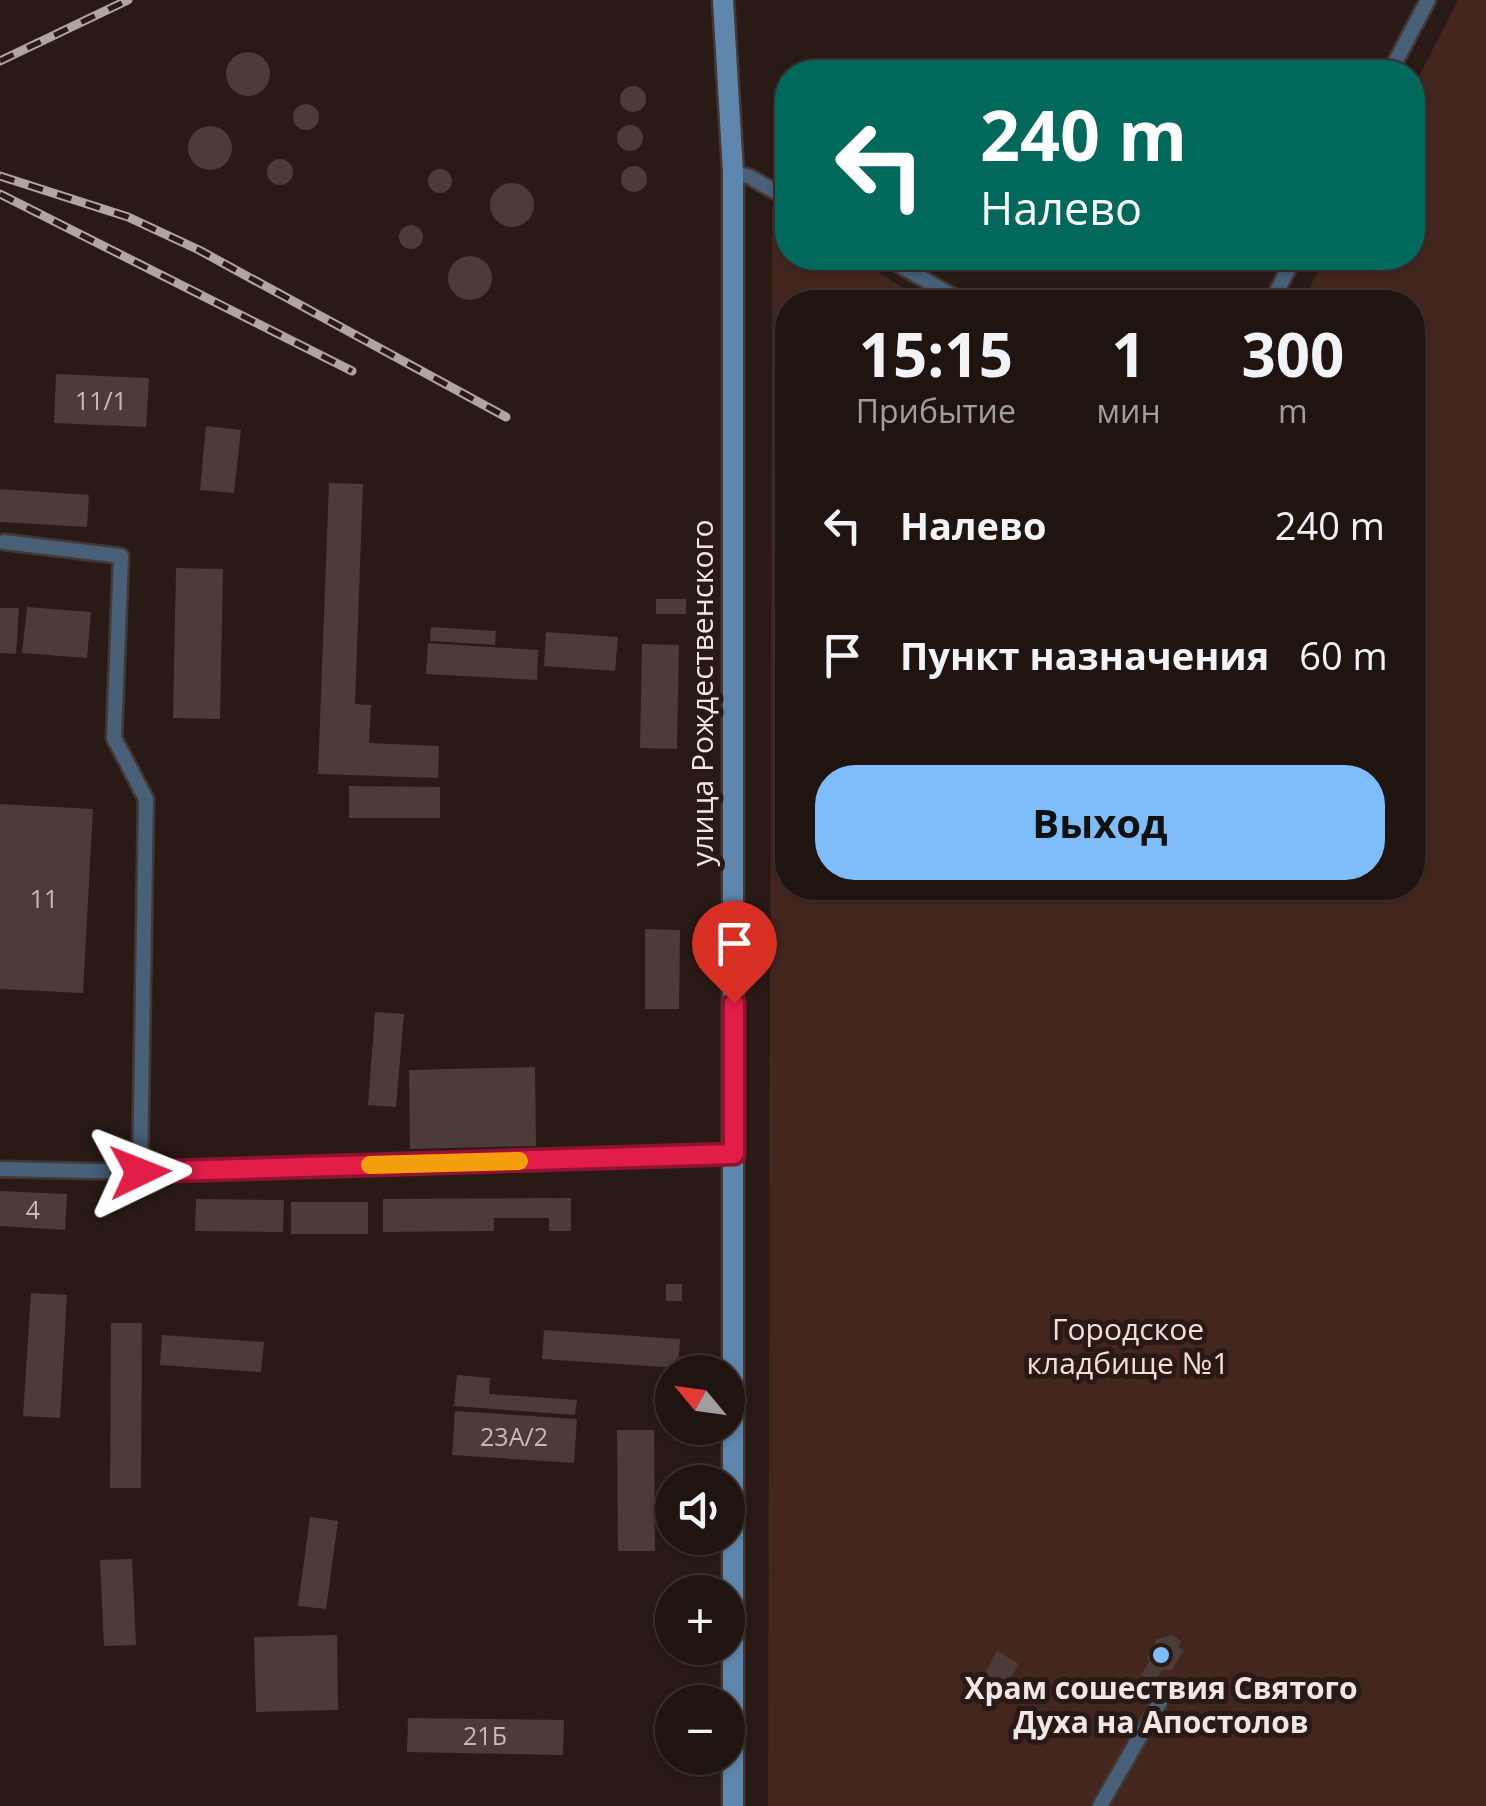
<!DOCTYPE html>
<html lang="ru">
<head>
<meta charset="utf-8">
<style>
	:root { --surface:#1f1410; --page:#271d19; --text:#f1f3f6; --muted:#a19e9f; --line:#3c3330; --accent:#7ebdf9 }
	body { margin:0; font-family:"Open Sans",sans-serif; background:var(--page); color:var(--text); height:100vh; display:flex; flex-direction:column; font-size:38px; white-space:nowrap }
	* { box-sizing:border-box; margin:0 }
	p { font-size:32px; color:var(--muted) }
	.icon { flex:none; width:55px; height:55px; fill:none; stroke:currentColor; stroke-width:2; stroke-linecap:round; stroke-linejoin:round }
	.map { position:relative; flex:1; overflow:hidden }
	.details { position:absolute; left:775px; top:290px; width:650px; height:610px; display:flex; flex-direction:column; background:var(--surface); border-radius:40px; box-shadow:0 2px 8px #0004,0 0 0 2px var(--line) }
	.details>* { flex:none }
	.guide { position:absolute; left:775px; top:60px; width:650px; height:210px; border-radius:40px; box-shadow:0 2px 8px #0004,0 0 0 2px var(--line); background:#00695c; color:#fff; overflow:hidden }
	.needle { width:65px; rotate:299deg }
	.fabs { position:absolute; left:655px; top:1355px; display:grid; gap:20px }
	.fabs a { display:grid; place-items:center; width:90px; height:90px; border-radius:50%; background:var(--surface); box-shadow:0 2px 8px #0004,0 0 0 2px var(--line); font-size:50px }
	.pin { position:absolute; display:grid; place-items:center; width:85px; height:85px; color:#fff; margin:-102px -42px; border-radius:50% 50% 50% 0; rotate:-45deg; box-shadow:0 0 10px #0007 }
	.pin .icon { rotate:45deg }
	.me { position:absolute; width:110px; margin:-55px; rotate:88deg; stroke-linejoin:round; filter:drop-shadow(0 0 8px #0008) }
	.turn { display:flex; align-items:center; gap:35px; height:210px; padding:0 40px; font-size:45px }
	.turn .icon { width:130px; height:130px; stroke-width:2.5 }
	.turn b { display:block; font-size:70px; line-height:85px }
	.eta { display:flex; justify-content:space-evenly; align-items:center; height:170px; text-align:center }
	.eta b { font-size:60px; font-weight:700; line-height:70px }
	.cta { display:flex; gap:20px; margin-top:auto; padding:20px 40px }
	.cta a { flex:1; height:115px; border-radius:40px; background:var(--accent); color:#111; font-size:40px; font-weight:700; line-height:115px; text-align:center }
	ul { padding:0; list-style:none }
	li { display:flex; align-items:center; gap:30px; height:130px; padding:0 40px }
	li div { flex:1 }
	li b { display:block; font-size:38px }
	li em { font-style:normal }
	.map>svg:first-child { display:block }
</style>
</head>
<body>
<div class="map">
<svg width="1486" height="1806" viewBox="0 0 1486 1806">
	<rect width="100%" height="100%" fill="#291a16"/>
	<!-- green -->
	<path fill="#43271f" d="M1458 0H1486V1806H768L772 206 787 215 788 258H855L926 302H788V888H1412V302H1302L1325 258H1412L1413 88Z"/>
	<!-- building -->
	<path fill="#4c3b37" d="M226 74a22 22 0 1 1 44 0a22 22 0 1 1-44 0Z
		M620 99a13 13 0 1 1 26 0a13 13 0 1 1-26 0Z
		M293 117a13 13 0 1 1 26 0a13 13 0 1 1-26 0Z
		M617 138a13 13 0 1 1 26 0a13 13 0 1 1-26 0Z
		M188 148a22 22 0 1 1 44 0a22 22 0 1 1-44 0Z
		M267 172a13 13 0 1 1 26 0a13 13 0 1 1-26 0Z
		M621 179a13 13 0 1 1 26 0a13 13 0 1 1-26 0Z
		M428 181a12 12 0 1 1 24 0a12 12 0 1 1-24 0Z
		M490 205a22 22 0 1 1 44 0a22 22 0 1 1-44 0Z
		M399 237a12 12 0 1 1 24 0a12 12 0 1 1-24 0Z
		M448 278a22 22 0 1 1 44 0a22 22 0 1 1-44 0Z
		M56 374 149 378 146 427 54 423Z
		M206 426 241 430 234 493 200 490Z
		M329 483 363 484 355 704 371 705 369 743 439 746 438 778 318 774Z
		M0 489 89 495 87 527 0 522Z
		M176 568 223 569 220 719 173 718Z
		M656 599H686V614H656Z
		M27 607 91 612 87 658 22 653Z
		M0 608H19L16 654 0 653Z
		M431 627 496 631 495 645 430 641Z
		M546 632 618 637 615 671 544 666Z
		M428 643 538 650 537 680 426 674Z
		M642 644 679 645 677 749 640 748Z
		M349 786 440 787V818H349Z
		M0 804 93 809 83 993 0 989Z
		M645 929 680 930 679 1009H645Z
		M375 1012 404 1014 396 1107 368 1105Z
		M535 1067 536 1146 410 1149 409 1070Z
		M0 1191 67 1194 65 1230 0 1226Z
		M571 1198V1231H549V1218H494V1231L383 1232V1199Z
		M196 1199 284 1200 283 1232 195 1231Z
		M291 1202H368V1234H291Z
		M666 1284H682V1301H666Z
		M31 1293 67 1295 60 1418 23 1416Z
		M111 1323H142L141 1488H110Z
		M544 1330 680 1339 678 1368 542 1359Z
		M162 1335 264 1342 261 1372 160 1365Z
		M457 1375 490 1378 489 1394 577 1400 575 1415 454 1406Z
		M455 1411 577 1419 574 1463 452 1455Z
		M617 1430H654L655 1551H618Z
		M310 1517 338 1521 326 1609 298 1606Z
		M132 1559 136 1645 104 1646 100 1560Z
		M337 1635 338 1710 256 1712 254 1637Z
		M1172 1635 1181 1641 1179 1647 1184 1650 1172 1670H1162L1154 1682 1141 1675 1149 1662 1147 1658 1157 1639Z
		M997 1651 1019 1664 1003 1690 982 1678Z
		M408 1718 564 1720 563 1755 407 1752Z"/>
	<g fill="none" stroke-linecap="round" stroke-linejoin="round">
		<defs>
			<path id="street" d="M1390 72 1428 0
				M733 172 750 177 788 199
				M887 258 963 302
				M1267 302 1274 297 1294 258
				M4 542 121 556 114 738 146 799 140 1172
				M0 1169 140 1172 734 1155
				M1100 1806 1166 1691"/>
			<path id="secondary" d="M723 0 733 172V1806"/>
		</defs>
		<!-- street casing -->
		<use href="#street" stroke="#453733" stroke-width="19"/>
		<!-- secondary casing -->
		<use href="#secondary" stroke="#453733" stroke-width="25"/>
		<!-- street -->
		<use href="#street" stroke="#486078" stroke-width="14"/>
		<!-- secondary -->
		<use href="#secondary" stroke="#5f86ac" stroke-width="20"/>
		<defs>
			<path id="rail" d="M0 61 128 0
				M0 176 128 217 199 250 506 417
				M0 194 352 371"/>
		</defs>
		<!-- rail casing -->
		<use href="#rail" stroke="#b1a5a2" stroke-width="9"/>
		<!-- rail -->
		<use href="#rail" stroke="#291a16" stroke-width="5" stroke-dasharray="15" stroke-linecap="butt"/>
	</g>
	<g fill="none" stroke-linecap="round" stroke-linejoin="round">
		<defs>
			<path id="route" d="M140 1172 734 1154V1003"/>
		</defs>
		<!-- route casing -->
		<use href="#route" stroke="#92132f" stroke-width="25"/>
		<!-- route -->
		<use href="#route" stroke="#e11d48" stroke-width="18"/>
		<!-- slow -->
		<path stroke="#f59e0b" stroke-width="18" d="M370 1165 519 1161"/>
	</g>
	<!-- markers -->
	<circle fill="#7ebdf9" stroke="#291a16" stroke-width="4" cx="1161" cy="1655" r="10"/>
	<g text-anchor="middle" stroke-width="10" stroke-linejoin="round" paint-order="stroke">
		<!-- number labels -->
		<g font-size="25" fill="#c7bbb8">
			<text x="101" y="410">11/1</text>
			<text x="44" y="908">11</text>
			<text x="33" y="1219">4</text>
			<text x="514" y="1446">23А/2</text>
			<text x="485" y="1745">21Б</text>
		</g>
		<!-- street labels -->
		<g font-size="30" fill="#f0e6e3" stroke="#291a16">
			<text transform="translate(703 693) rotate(-90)" y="10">улица Рождественского</text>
		</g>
		<!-- park labels -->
		<g font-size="30" fill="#f7ddd5" stroke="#291a16">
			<text x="1128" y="1340">Городское<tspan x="1128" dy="34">кладбище №1</tspan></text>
		</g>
		<!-- poi labels -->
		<g font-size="30" font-weight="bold" fill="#f0e6e3" stroke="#291a16">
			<text x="1161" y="1699">Храм сошествия Святого<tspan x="1161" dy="34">Духа на Апостолов</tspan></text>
		</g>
	</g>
</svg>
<div class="fabs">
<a><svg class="needle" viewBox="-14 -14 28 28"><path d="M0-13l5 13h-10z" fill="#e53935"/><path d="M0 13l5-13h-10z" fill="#a19e9f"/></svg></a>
<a><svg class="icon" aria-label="sound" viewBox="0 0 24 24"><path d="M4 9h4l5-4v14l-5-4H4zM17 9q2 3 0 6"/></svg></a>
<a>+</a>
<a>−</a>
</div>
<div class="pin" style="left:734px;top:1003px;background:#d93025"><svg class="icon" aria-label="arrive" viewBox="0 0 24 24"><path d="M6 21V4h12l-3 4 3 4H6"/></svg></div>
<svg class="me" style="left:140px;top:1172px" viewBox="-20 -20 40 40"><path d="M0-17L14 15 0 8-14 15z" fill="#e11d48" stroke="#fff" stroke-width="4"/></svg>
<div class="guide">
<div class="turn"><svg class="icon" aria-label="left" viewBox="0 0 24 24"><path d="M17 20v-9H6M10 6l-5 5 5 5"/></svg><div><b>240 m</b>Налево</div></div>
</div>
<section class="details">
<div class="eta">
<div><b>15:15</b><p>Прибытие</p></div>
<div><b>1</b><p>мин</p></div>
<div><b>300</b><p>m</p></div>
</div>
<ul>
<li><svg class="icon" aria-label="left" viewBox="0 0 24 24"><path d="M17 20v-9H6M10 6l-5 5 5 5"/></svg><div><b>Налево</b></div><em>240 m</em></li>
<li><svg class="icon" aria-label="arrive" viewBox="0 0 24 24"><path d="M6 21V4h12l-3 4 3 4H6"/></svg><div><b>Пункт назначения</b></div><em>60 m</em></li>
</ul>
<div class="cta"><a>Выход</a></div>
</section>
</div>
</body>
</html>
